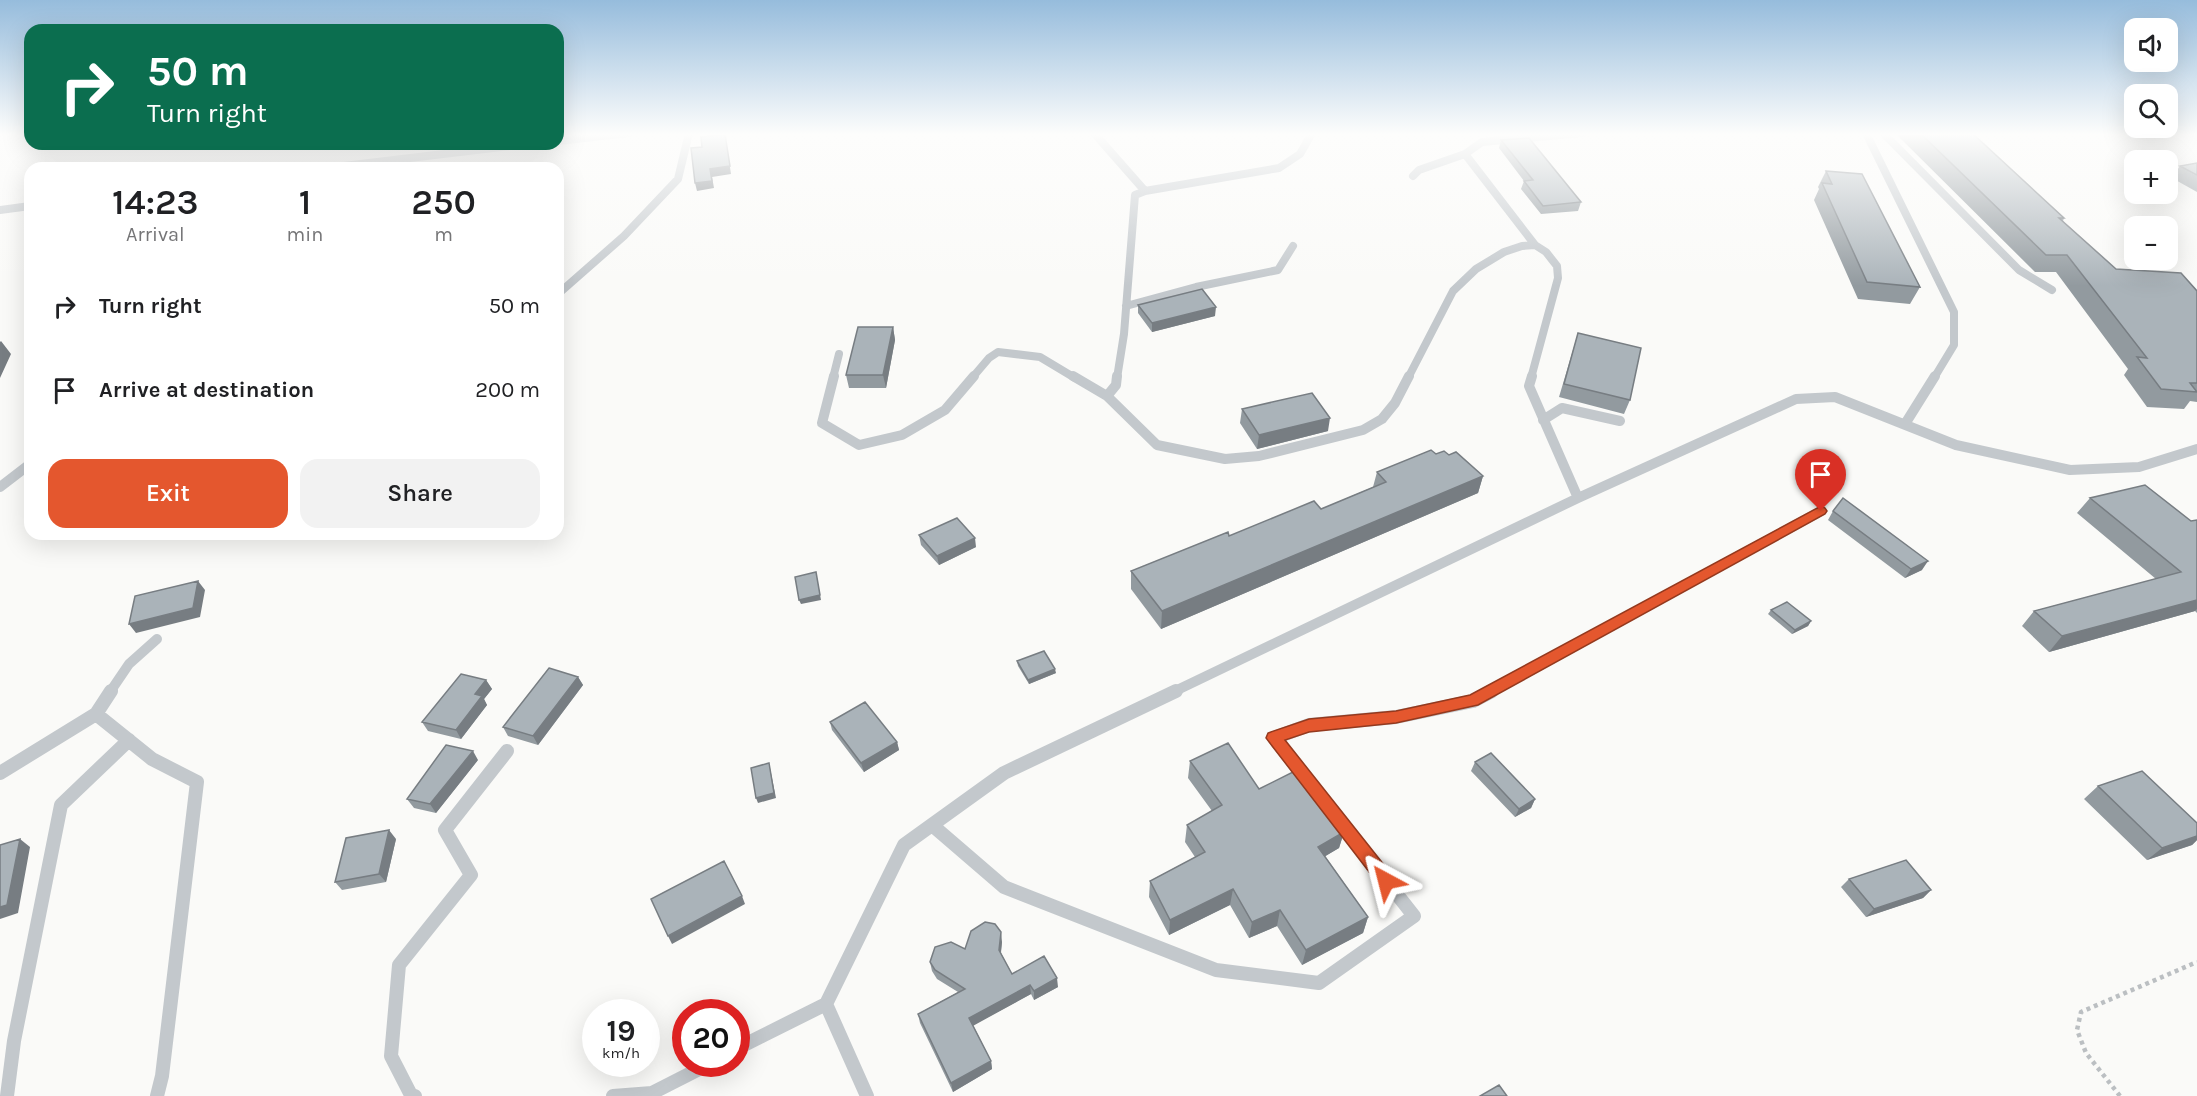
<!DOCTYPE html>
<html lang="en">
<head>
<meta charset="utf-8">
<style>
	:root { --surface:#fff; --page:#f2f2f2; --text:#202124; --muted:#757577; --accent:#e4572e }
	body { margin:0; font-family:Karla,sans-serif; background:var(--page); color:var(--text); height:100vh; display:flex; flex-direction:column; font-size:22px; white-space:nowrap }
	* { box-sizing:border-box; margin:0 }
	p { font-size:20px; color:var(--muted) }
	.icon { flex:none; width:33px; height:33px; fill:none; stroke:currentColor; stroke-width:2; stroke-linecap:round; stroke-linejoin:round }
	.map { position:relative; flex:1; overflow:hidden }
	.side { position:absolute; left:24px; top:162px; width:540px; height:378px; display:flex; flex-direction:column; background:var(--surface); border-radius:18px; box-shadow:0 6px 24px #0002 }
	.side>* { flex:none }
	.banner { position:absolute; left:24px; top:24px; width:540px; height:126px; border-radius:18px; box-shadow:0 6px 24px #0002; background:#0b6e4f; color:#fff; overflow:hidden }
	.tools { position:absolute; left:2124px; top:18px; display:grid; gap:12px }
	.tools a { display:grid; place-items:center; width:54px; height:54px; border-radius:12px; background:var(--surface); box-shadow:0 6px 24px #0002; font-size:30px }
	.speed { position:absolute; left:582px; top:999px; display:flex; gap:12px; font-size:30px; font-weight:700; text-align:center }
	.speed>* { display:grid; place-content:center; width:78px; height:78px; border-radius:50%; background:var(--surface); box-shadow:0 6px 24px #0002; line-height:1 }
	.speed small { font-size:15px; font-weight:400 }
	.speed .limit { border:9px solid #d22; background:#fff; color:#111 }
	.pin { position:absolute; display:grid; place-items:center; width:51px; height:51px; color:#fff; margin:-62px -26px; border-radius:50% 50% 50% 0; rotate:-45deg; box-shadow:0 0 6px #0007 }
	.pin .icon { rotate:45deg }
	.me { position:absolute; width:66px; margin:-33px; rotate:322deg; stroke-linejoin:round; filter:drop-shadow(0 0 4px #0008) }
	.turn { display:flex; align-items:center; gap:21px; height:126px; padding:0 24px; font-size:27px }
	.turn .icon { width:78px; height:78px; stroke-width:2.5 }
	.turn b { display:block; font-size:42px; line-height:51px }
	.eta { display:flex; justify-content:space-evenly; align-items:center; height:102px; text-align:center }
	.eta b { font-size:36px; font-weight:600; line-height:42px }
	.cta { display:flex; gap:12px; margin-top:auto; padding:12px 24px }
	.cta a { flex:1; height:69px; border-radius:18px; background:var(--accent); color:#fff; font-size:24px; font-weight:600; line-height:69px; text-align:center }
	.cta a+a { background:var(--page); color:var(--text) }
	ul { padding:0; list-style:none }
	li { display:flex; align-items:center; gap:18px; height:84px; padding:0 24px }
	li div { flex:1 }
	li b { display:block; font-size:22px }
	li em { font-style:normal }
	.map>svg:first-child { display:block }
</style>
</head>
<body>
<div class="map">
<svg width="2197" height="1096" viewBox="0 0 2197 1096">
	<rect width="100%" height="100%" fill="#fafaf8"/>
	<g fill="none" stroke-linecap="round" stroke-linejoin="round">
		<!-- path -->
		<path stroke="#bbbfc2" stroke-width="4.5" stroke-dasharray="4 4" stroke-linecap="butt" d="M2120 1096 2086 1053 2077 1030 2081 1012 2197 962"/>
		<!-- lane-far2 -->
		<path stroke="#c3c8cc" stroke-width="8" d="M1094 133 1145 191
			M1866 133 1954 312V345L1934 378
			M1883 133 2019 270 2052 290
			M558 141 629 133
			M327 168 527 144
			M1413 176 1419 170 1465 154
			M0 210 30 206
			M1535 245 1465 154 1482 142 1583 133
			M558 294 624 236 678 179 689 133
			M1126 306 1196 287 1278 270 1293 246
			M833 378 839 354
			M972 378 989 358 998 352 1040 357 1075 378
			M1117 378 1124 334 1135 195 1145 191 1279 168 1300 154 1312 133
			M1408 378 1453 291 1476 269 1504 252 1522 246 1535 245 1546 252 1557 266 1558 278 1531 378"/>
		<!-- lane-far1 -->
		<path stroke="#c3c8cc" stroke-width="10" d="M834 376 822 423 859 445 902 435 945 410 974 376
			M1073 376 1107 396 1157 445 1225 459 1259 456 1363 430 1382 419 1395 403 1409 376
			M1532 376 1529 386 1578 498
			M1107 396 1116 385 1117 376
			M1543 420 1562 408 1620 421
			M1905 424 1935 376
			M0 487 30 464
			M110 692 129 664 157 639
			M1173 692 1578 498 1796 399 1835 397 1956 445 2070 470 2139 467 2197 449
			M1489 692 1821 511"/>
		<!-- lane -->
		<path stroke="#c3c8cc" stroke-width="14" d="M96 714 111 691
			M0 773 96 714 152 759 197 782 162 1076 157 1096
			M932 825 1004 887 1216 970 1319 983 1414 916 1274 738 1309 725 1396 717 1473 701 1492 691
			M736 1049 826 1004
			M7 1096 14 1041 61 805 129 740
			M415 1096 411 1095 391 1056 399 965 471 875 445 830 507 751
			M613 1096 652 1093 709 1064
			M867 1096 826 1004 904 845 1004 773 1176 691"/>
	</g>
	<!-- wall -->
	<path fill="#929a9f" d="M1895 133H1960L2064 218 2063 221 2116 269 2197 291V402L2190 401 2184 409 2147 407 2124 375 2128 369 2056 272H2035Z
		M1501 140 1581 202 1578 211 1541 214 1521 189 1524 181 1499 148Z
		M2197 163V192L2172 178 2180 166Z
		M1826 171 1920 287 1910 304 1858 299 1814 200 1819 189 1818 187Z
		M1138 305 1215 316 1152 332 1138 313Z
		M893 327 895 340 886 388H849L846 375Z
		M1578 333 1630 400 1624 414 1559 397Z
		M1242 409 1328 431 1257 449 1240 423Z
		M1436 454 1449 455 1483 476 1478 493 1161 629 1131 589V571L1229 536 1321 509 1373 487 1377 472Z
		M2090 498 2191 521 2197 520V613L2195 611 2049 652 2022 626 2034 611 2156 579 2077 513Z
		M1833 511 1922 570 1905 578 1828 520Z
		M919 535 976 547 939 565 921 545Z
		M1771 610 1811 621 1808 626 1792 634 1768 614Z
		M1017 661 1056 673 1029 684 1018 666Z
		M578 677 583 685 538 745 508 736 503 727Z
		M486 680 492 689 484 699 487 705 461 739 428 731 422 722Z
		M830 722 897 742 899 750 864 772 832 730Z
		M478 760 436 813 414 808 407 799Z
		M1190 761 1259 789 1344 832 1339 848 1325 856 1368 917 1363 933 1302 965 1277 926 1249 938 1230 905 1169 935 1149 897 1150 881 1195 857 1185 842 1187 825 1212 811 1188 778Z
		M1475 762 1535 799 1531 808 1515 817 1471 771Z
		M2098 786 2197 823V840L2192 845 2147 860 2084 799Z
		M396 839 386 882 342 890 335 882Z
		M1849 879 1931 890 1923 898 1866 917 1841 887Z
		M1002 942 1001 953 1012 974 1058 987 1034 1000 1031 994 973 1025 991 1061 992 1069 953 1092 920 1023 918 1014 958 992 937 979 932 971 930 962Z"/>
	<!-- shaded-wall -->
	<path fill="#777d82" d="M725 134 731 174 712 177 714 188 697 191 695 183 710 169Z
		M558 171 562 183 560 204H558Z
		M1216 307 1215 316 1152 332V323Z
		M893 327 895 340 886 388 883 375Z
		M1 341 11 354 0 378V342Z
		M1330 418 1328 431 1257 449 1259 435Z
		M1483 476 1478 493 1161 629 1162 611Z
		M975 538 976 547 939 565 937 556Z
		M1928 561 1922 570 1905 578 1911 569Z
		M816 572 821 600 801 604 799 600Z
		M198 581 205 590 200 617 136 633 129 624Z
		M2197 600V609L2195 611 2049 652 2062 636Z
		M1811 621 1808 626 1792 634 1795 630Z
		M1055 669 1056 673 1029 684 1028 680Z
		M578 677 583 685 538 745 533 736Z
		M486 680 492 689 484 699 487 705 461 739 456 730 475 694Z
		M897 742 899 750 864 772 861 763Z
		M473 751 478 760 436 813 430 804Z
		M769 763 776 798 758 803 756 798Z
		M1535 799 1531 808 1515 817 1519 809Z
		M389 830 396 839 386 882 379 874Z
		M1344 832 1339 848 1314 863 1318 847Z
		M2197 836V840L2192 845 2147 860 2162 848Z
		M20 839 30 847 18 913 0 919V907Z
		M1233 889 1230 905 1169 935 1170 920Z
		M1931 890 1923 898 1866 917 1874 909Z
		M742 896 745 904 672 944 668 936Z
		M1280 910 1277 926 1249 938 1252 922Z
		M1368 917 1363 933 1302 965 1306 950Z
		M1001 932 1002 942 1000 959 999 950Z
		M1057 978 1058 987 1034 1000V991Z
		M1030 985 1031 994 971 1027 969 1018Z
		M991 1061 992 1069 953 1092 951 1083Z"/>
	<!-- building -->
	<path fill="#aab3b9" stroke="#777d82" stroke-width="1.5" d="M1920 133H1972L2064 218H2059L2116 269 2181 273 2197 291V383H2190L2197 392 2161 389 2137 357 2147 358 2067 255H2046Z
		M725 134 730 166 710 169 712 181 695 183 691 148 702 147 701 137Z
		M1529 138 1581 202 1543 206 1524 181 1533 180 1501 140Z
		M2197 163V175L2180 166Z
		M1826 171 1862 174 1920 287 1867 282 1822 183 1832 184Z
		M1202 289 1216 307 1152 323 1138 305Z
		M858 327H893L883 375H846Z
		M1578 333 1641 348 1630 400 1564 384Z
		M1312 393 1330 418 1259 435 1242 409Z
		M1431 450 1436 454 1444 451 1449 455 1456 452 1483 476 1162 611 1131 571 1228 532 1229 536 1314 501 1321 509 1386 482 1377 472Z
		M2145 485 2191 521 2197 520V600L2062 636 2034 611 2181 572 2090 498Z
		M1843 498 1928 561 1911 569 1833 511Z
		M957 518 975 538 937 556 919 535Z
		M816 572 820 595 799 600 795 577Z
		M198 581 193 608 129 624 135 596Z
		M1787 602 1811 621 1795 630 1771 610Z
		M1044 651 1055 669 1028 680 1017 661Z
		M549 668 578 677 533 736 503 727Z
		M461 674 486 680 475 694 482 696 456 730 422 722Z
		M865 702 897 742 861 763 830 722Z
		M1228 743 1259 789 1295 771 1344 832 1318 847 1368 917 1306 950 1280 910 1252 922 1233 889 1170 920 1150 881 1205 852 1187 825 1222 805 1190 761Z
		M446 745 473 751 430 804 407 799Z
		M1491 753 1535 799 1519 809 1475 762Z
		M769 763 774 793 756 798 751 768Z
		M2142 771 2197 823V836L2162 848 2098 786Z
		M389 830 379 874 335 882 346 838Z
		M20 839 7 905 0 907V845Z
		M1906 860 1931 890 1874 909 1849 879Z
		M724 861 742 896 668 936 651 899Z
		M985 922 995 924 1001 932 999 950 1012 974 1044 956 1057 978 1034 991 1030 985 969 1018 991 1061 951 1083 918 1014 965 989 935 970 930 962 935 947 951 942 965 949 971 931Z
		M1499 1085 1507 1096H1480Z"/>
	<!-- sky -->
	<linearGradient id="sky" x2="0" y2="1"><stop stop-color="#96bcdc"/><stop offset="0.47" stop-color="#fdfdfc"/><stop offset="1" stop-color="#fdfdfc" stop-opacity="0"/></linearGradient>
	<rect width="2197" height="286" fill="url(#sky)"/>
	<!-- route -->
	<path fill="#e4572e" stroke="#94391e" stroke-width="1.5" d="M1821 506 1825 508 1827 511 1825 514 1478 705 1396 723 1309 732 1285 740 1392 875 1395 881 1392 886 1386 888 1380 886 1266 738 1268 733 1309 719 1396 711 1470 695Z"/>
</svg>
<div class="tools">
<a><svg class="icon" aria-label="sound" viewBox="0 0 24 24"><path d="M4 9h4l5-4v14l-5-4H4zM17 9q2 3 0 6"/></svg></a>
<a><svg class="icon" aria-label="search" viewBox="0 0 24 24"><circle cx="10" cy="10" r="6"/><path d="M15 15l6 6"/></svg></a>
<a>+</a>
<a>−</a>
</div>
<div class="speed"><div>19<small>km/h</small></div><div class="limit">20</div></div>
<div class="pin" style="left:1821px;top:511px;background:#d93025"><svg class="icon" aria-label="arrive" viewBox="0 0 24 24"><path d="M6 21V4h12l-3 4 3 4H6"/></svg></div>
<svg class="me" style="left:1386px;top:881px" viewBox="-20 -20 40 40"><path d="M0-17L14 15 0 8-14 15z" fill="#e4572e" stroke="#fff" stroke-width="4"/></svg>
<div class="banner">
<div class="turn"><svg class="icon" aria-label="right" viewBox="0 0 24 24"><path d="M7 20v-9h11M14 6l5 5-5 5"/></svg><div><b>50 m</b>Turn right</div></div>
</div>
<section class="side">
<div class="eta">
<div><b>14:23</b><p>Arrival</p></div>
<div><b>1</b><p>min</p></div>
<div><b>250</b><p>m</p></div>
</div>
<ul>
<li><svg class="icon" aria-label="right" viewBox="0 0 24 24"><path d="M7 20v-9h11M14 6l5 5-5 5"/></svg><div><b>Turn right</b></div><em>50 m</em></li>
<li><svg class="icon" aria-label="arrive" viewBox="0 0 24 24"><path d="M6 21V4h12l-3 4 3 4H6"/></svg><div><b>Arrive at destination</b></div><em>200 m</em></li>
</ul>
<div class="cta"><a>Exit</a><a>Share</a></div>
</section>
</div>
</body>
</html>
